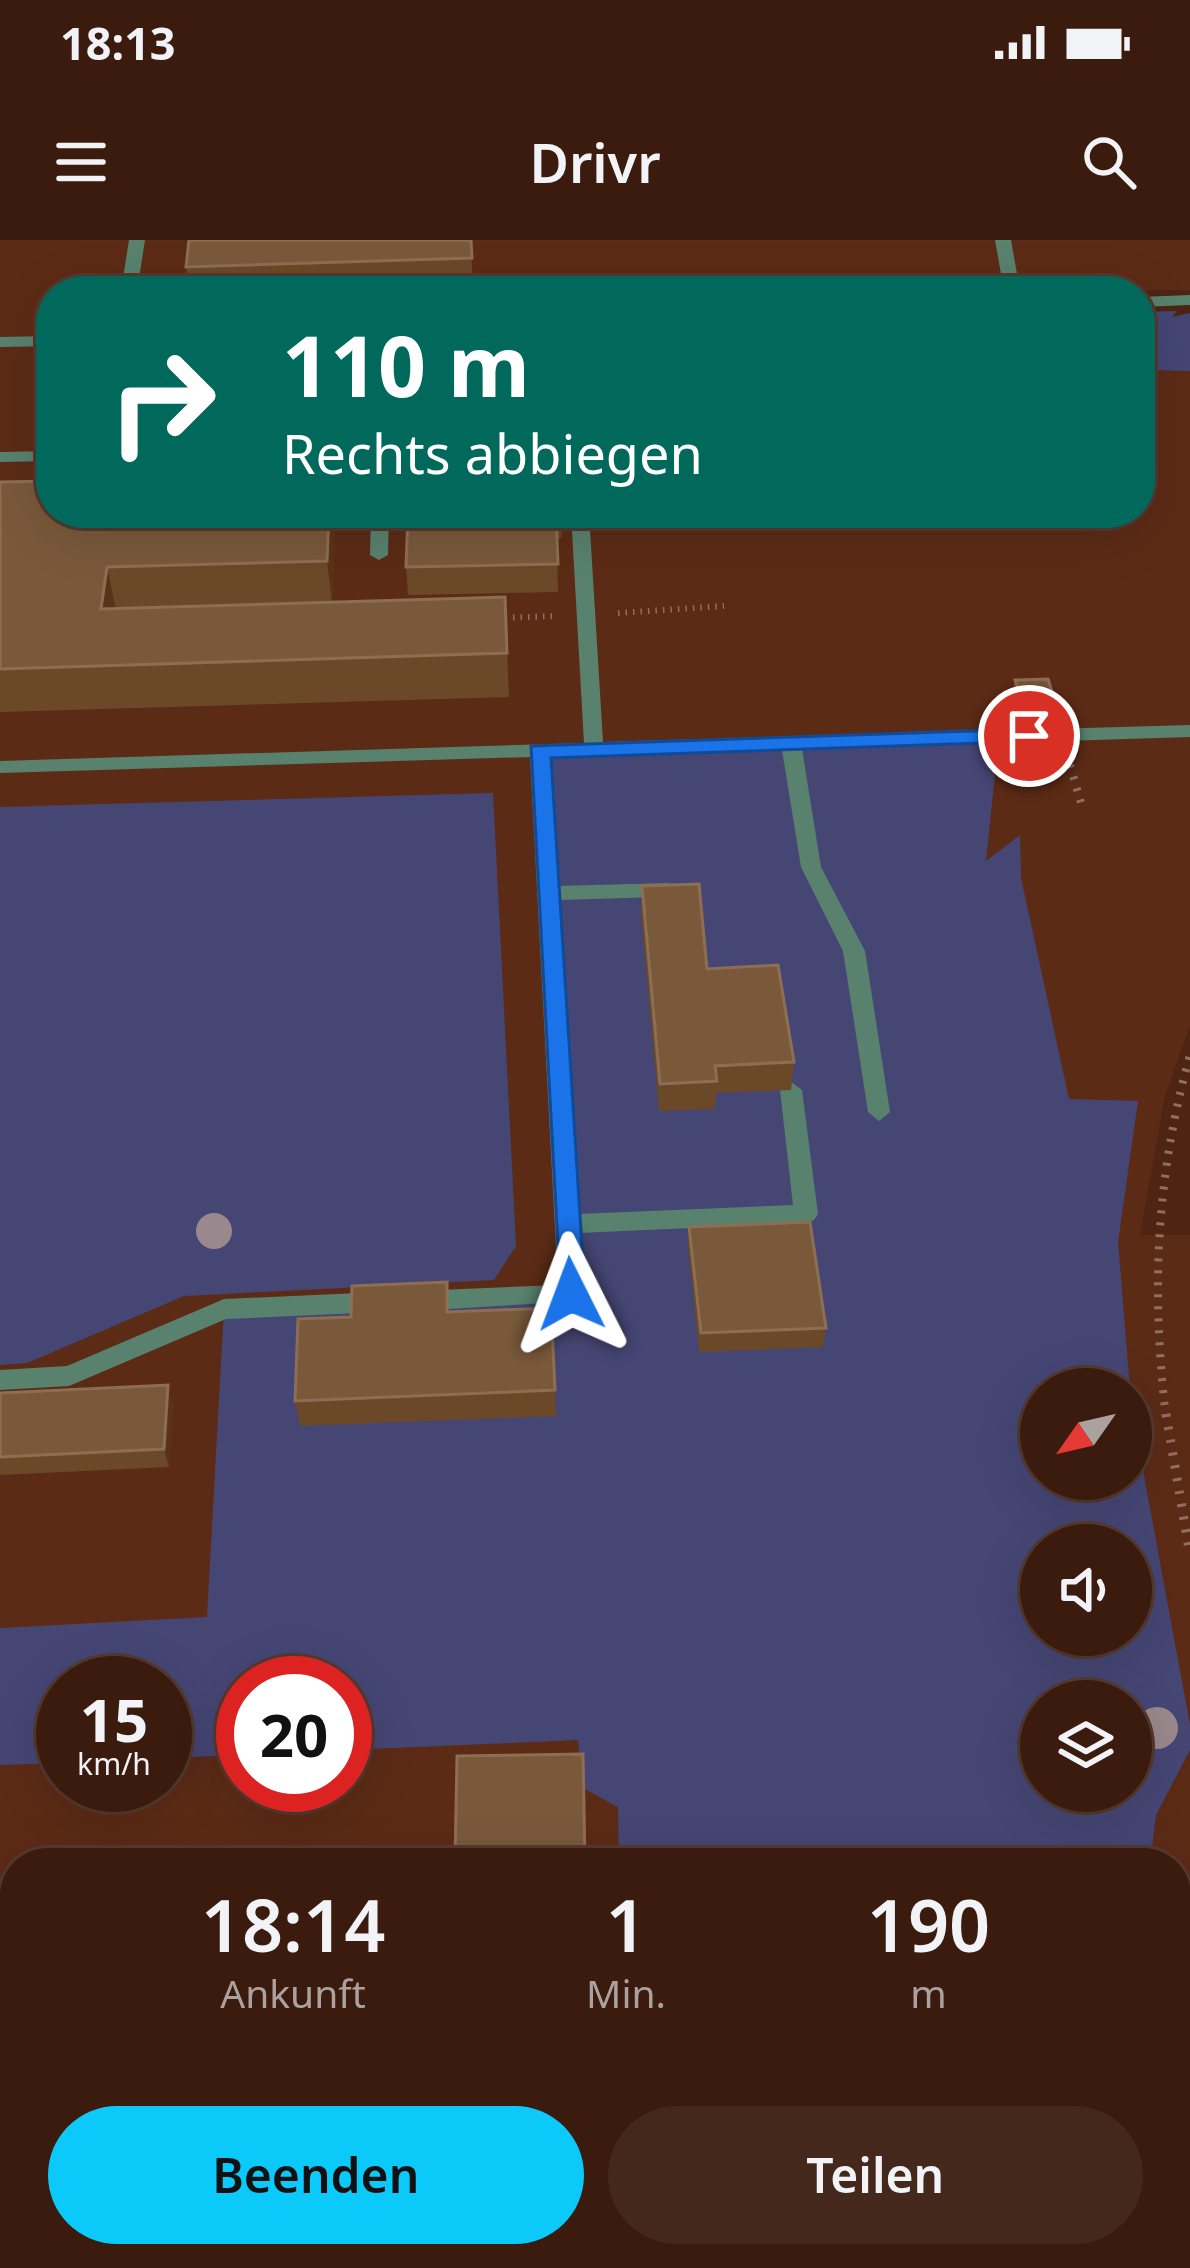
<!DOCTYPE html>
<html lang="de">
<head>
<meta charset="utf-8">
<style>
	:root { --surface:#3a1b0e; --page:#45281c; --text:#f1f3f6; --muted:#aba19e; --line:#54392e; --accent:#0bcafa }
	body { margin:0; font-family:"Noto Sans",sans-serif; background:var(--page); color:var(--text); height:100vh; display:flex; flex-direction:column; font-size:45px; white-space:nowrap }
	* { box-sizing:border-box; margin:0 }
	p { font-size:39px; color:var(--muted) }
	.icon { flex:none; width:66px; height:66px; fill:none; stroke:currentColor; stroke-width:2; stroke-linecap:round; stroke-linejoin:round }
	.map { position:relative; flex:1; overflow:hidden }
	.panel { position:absolute; left:0px; top:1608px; width:1191px; height:420px; display:flex; flex-direction:column; background:var(--surface); border-radius:48px 48px 0 0; box-shadow:0 12px 48px #0002,0 0 0 3px var(--line) }
	.panel>* { flex:none }
	.hud { position:absolute; left:36px; top:36px; width:1119px; height:252px; border-radius:48px; box-shadow:0 12px 48px #0002,0 0 0 3px var(--line); background:#00695c; color:#fff; overflow:hidden }
	.needle { width:78px; rotate:236deg }
	.controls { position:absolute; left:1020px; top:1128px; display:grid; gap:24px }
	.controls a { display:grid; place-items:center; width:132px; height:132px; border-radius:50%; background:var(--surface); box-shadow:0 12px 48px #0002,0 0 0 3px var(--line); font-size:60px }
	.speed { position:absolute; left:36px; top:1416px; display:flex; gap:24px; font-size:60px; font-weight:700; text-align:center }
	.speed>* { display:grid; place-content:center; width:156px; height:156px; border-radius:50%; background:var(--surface); box-shadow:0 12px 48px #0002,0 0 0 3px var(--line); line-height:1 }
	.speed small { font-size:30px; font-weight:400 }
	.speed .limit { border:18px solid #d22; background:#fff; color:#111 }
	.pin { position:absolute; display:grid; place-items:center; width:102px; height:102px; color:#fff; margin:-51px; border:6px solid #fff; border-radius:50%; box-shadow:0 3px 12px #0007 }
	.me { position:absolute; width:132px; margin:-66px; rotate:357deg; stroke-linejoin:round; filter:drop-shadow(0 0 9px #0008) }
	.turn { display:flex; align-items:center; gap:42px; height:252px; padding:0 48px; font-size:54px }
	.turn .icon { width:156px; height:156px; stroke-width:2.5 }
	.turn b { display:block; font-size:84px; line-height:102px }
	.eta { display:flex; justify-content:space-evenly; align-items:center; height:204px; text-align:center }
	.eta b { font-size:72px; font-weight:600; line-height:84px }
	.button { display:flex; gap:24px; margin-top:auto; padding:24px 48px }
	.button a { flex:1; height:138px; border-radius:72px; background:var(--accent); color:#111; font-size:48px; font-weight:600; line-height:138px; text-align:center }
	.button a+a { background:var(--page); color:var(--text) }
	.status { display:flex; justify-content:space-between; align-items:center; height:84px; padding:0 60px; background:var(--surface); direction:ltr }
	.status svg { height:33px; fill:currentColor }
	header { display:flex; justify-content:space-between; align-items:center; height:156px; padding:0 48px; background:var(--surface); font-size:54px; font-weight:600 }
	.map>svg:first-child { display:block }
</style>
</head>
<body>
<div class="status"><b>18:13</b><svg viewBox="0 0 49 12"><path d="M0 12V9h3v3zM5 12V6h3v6zM10 12V3h3v9zM15 12V0h3v12zM26 1h20v11H26zM47 4h2v5h-2z"/></svg></div>
<header><svg class="icon" aria-label="menu" viewBox="0 0 24 24"><path d="M4 6h16M4 12h16M4 18h16"/></svg>Drivr<svg class="icon" aria-label="search" viewBox="0 0 24 24"><circle cx="10" cy="10" r="6"/><path d="M15 15l6 6"/></svg></header>
<div class="map">
<svg width="1190" height="2028" viewBox="0 0 1190 2028">
	<rect width="100%" height="100%" fill="#4e2412"/>
	<!-- built -->
	<path fill="#5c2b16" fill-rule="evenodd" d="M0 0H1190V50L51 51V273H1140V130L1190 131V785L1165 856 1140 995H1190V2028H0ZM1041 1149H1131V1239H1041ZM1041 1305H1131V1395H1041ZM63 1443H165V1545H63ZM243 1443H345V1545H243ZM1041 1461H1131V1551H1041ZM15 1623H1176V2013H15Z"/>
	<!-- green -->
	<path fill="#464675" fill-rule="evenodd" d="M1177 71 1172 77 1190 73V131L1140 130V72Z
		M1029 496 1034 512 997 514 986 621 1020 595 1021 638 1069 859 1138 861 1118 1002 1130 1149H1041V1239H1131V1165L1190 1485V1510L1156 1575 1150 1623H619L618 1567 583 1548 578 1500 345 1510V1443H243V1515L165 1518V1443H63V1523L0 1525V1388L207 1377 224 1069 571 1053 539 511ZM1041 1305H1131V1395H1041ZM1041 1461H1131V1551H1041Z
		M493 553 516 1006 494 1040 184 1056 27 1123 0 1125V567Z"/>
	<g fill="none" stroke-linecap="round" stroke-linejoin="round">
		<!-- path-far2 -->
		<path stroke="#926e5f" stroke-width="6" stroke-dasharray="1.5 6" stroke-linecap="butt" d="M618 373 724 366
			M498 378 555 376"/>
		<!-- path-far1 -->
		<path stroke="#926e5f" stroke-width="8" stroke-dasharray="3 9" stroke-linecap="butt" d="M1070 525 1081 563
			M1166 1177C1151 1052 1156 936 1190 815"/>
		<!-- path -->
		<path stroke="#926e5f" stroke-width="9" stroke-dasharray="3 10" stroke-linecap="butt" d="M1166 1174 1190 1315"/>
		<!-- lane -->
		<path fill="#58826e" fill-rule="evenodd" d="M129 0H145L137 51H121Z
			M995 0H1011L1020 51H1004Z
			M51 96V106L0 107V97Z
			M51 211V221L0 222V212Z
			M371 273H389L388 315 379 320 370 315Z
			M571 273H589L603 502 1190 485V497L802 509 821 627 865 711 890 872 879 881 868 872 843 711 801 627 782 510 549 517 557 646 669 643 679 650 676 661 669 663 659 657 558 660 578 974 793 965 780 850 791 842 802 850 818 974 814 980 806 983 579 993 583 1054 580 1061 415 1071 406 1068 403 1061 406 1054 415 1051 558 1045 530 517 0 533V521L584 503Z
			M381 1052 390 1055 393 1062 390 1069 381 1072 226 1079 69 1146 0 1150V1130L67 1126 224 1059Z
			M15 1874V1906L0 1907V1875Z
			M96 2013H128L127 2028H95Z
			M344 2013H376V2028H344Z"/>
		<!-- street -->
		<path fill="#58826e" fill-rule="evenodd" d="M1190 55V65L1140 67V57Z"/>
	</g>
	<!-- trees -->
	<g fill="#99888c">
		<circle cx="214" cy="991" r="18"/>
		<circle cx="1157" cy="1488" r="21"/>
	</g>
	<!-- wall -->
	<path fill="#6b4828" d="M471 0 473 51H189L186 27Z
		M0 242 336 273 332 362 505 357 509 457 0 472Z
		M408 273H571L561 298 557 299 558 352 408 355 406 327Z
		M1015 440 1057 467 1055 477 1022 479 1013 450Z
		M642 646 707 729 794 822 791 850 716 853 715 869 659 871 641 674Z
		M689 987 826 1088 823 1107 699 1112 688 1006Z
		M551 1068 556 1176 300 1186 295 1161 449 1072Z
		M0 1153 173 1163 169 1227 0 1235Z"/>
	<!-- shaded-wall -->
	<path fill="#593317" d="M329 273H336L332 364 327 321Z
		M561 273H571L561 298Z
		M107 327 116 370 101 369Z
		M168 1145 173 1163 169 1227 164 1209Z"/>
	<!-- building -->
	<path fill="#7a593b" stroke="#8e6e53" stroke-width="3" d="M189 0H471L472 18 186 27Z
		M51 241V273H329L327 321 107 327 101 369 505 357 507 413 0 429V242Z
		M408 273H556L558 324 406 327Z
		M1048 439 1057 467 1024 468 1015 440Z
		M699 644 707 729 778 725 794 822 715 826 717 841 660 844 642 646Z
		M810 982 826 1088 701 1093 689 987Z
		M447 1042V1072L551 1068 555 1150 295 1161 298 1079 351 1077 352 1046Z
		M168 1145 164 1209 0 1217V1153Z
		M583 1514 585 1623H455L457 1516Z
		M448 2013H592V2028H448Z"/>
	<!-- route -->
	<path fill="#1a73e8" stroke="#114b97" stroke-width="3" d="M1029 489 1037 491V501L551 518 585 1054 571 1065 561 1062 531 506Z"/>
</svg>
<div class="controls">
<a><svg class="needle" viewBox="-14 -14 28 28"><path d="M0-13l5 13h-10z" fill="#e53935"/><path d="M0 13l5-13h-10z" fill="#aba19e"/></svg></a>
<a><svg class="icon" aria-label="sound" viewBox="0 0 24 24"><path d="M4 9h4l5-4v14l-5-4H4zM17 9q2 3 0 6"/></svg></a>
<a><svg class="icon" aria-label="layers" viewBox="0 0 24 24"><path d="M12 4l9 5-9 5-9-5zM3 14l9 5 9-5"/></svg></a>
</div>
<div class="speed"><div>15<small>km/h</small></div><div class="limit">20</div></div>
<div class="pin" style="left:1029px;top:496px;background:#d93025"><svg class="icon" aria-label="arrive" viewBox="0 0 24 24"><path d="M6 21V4h12l-3 4 3 4H6"/></svg></div>
<svg class="me" style="left:571px;top:1054px" viewBox="-20 -20 40 40"><path d="M0-17L14 15 0 8-14 15z" fill="#1a73e8" stroke="#fff" stroke-width="4"/></svg>
<div class="hud">
<div class="turn"><svg class="icon" aria-label="right" viewBox="0 0 24 24"><path d="M7 20v-9h11M14 6l5 5-5 5"/></svg><div><b>110 m</b>Rechts abbiegen</div></div>
</div>
<section class="panel">
<div class="eta">
<div><b>18:14</b><p>Ankunft</p></div>
<div><b>1</b><p>Min.</p></div>
<div><b>190</b><p>m</p></div>
</div>
<div class="button"><a>Beenden</a><a>Teilen</a></div>
</section>
</div>
</body>
</html>
